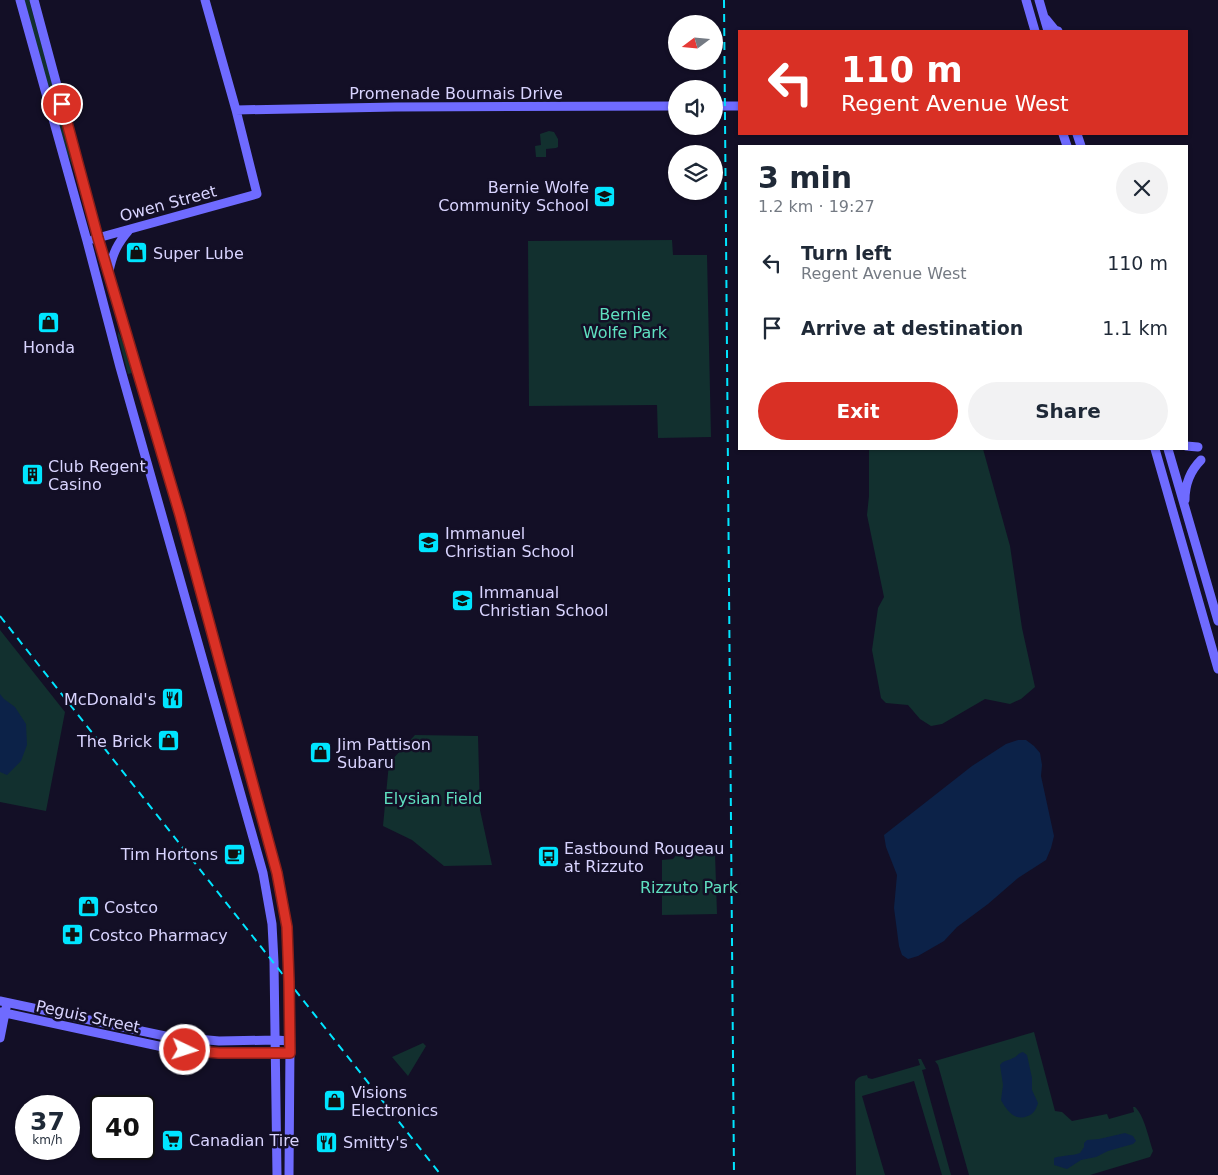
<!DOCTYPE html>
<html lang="en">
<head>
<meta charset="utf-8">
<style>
	:root { --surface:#fff; --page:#f2f2f3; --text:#1f2937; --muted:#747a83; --accent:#d93025 }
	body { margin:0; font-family:"DejaVu Sans",sans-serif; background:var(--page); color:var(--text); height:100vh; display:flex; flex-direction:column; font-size:19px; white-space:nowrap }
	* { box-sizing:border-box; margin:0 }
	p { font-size:16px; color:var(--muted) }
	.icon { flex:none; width:28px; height:28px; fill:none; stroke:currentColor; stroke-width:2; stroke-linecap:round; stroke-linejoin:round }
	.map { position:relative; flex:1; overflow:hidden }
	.sheet { position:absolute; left:738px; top:145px; width:450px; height:305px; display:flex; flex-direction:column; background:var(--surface); border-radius:0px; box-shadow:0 1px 4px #0004 }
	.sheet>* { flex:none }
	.banner { position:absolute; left:738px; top:30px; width:450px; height:105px; border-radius:0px; box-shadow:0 1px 4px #0004; background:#d93025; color:#fff; overflow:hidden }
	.needle { width:32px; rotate:254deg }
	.tools { position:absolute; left:668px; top:15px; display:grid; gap:10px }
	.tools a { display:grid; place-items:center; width:55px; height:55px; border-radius:50%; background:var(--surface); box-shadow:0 1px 4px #0004; font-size:25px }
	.speed { position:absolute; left:15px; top:1095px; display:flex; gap:10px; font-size:25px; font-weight:700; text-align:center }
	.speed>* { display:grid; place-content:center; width:65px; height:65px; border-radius:50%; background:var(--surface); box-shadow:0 1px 4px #0004; line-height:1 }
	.speed small { font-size:12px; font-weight:400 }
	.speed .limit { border:2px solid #111; border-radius:8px; background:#fff; color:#111 }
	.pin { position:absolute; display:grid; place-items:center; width:42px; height:42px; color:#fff; margin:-21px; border:2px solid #fff; border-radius:50%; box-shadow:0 1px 5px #0007 }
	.me { position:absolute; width:55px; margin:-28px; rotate:94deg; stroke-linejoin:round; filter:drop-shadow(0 0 4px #0008) }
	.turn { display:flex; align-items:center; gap:18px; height:105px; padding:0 20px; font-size:22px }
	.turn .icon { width:65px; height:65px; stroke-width:2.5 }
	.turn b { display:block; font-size:35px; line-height:42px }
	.round { display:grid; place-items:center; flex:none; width:52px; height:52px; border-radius:26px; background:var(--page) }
	.head { display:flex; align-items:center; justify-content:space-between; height:85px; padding:0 20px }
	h1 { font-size:30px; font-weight:800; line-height:38px }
	.cta { display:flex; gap:10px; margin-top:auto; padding:10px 20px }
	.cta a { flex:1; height:58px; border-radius:30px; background:var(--accent); color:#fff; font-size:20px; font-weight:800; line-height:58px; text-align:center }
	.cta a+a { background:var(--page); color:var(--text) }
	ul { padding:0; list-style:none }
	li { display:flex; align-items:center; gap:15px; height:65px; padding:0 20px }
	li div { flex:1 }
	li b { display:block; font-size:19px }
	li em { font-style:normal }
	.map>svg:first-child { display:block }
</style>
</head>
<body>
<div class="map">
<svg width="1218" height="1175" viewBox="0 0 1218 1175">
	<rect width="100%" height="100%" fill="#130f26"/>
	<!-- green -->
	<path fill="#12302f" d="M24 0H29L77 172 75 173 67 153Z
		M549 131 554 132 558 139V147L556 148 546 149V157H536L535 146 541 145 540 134Z
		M672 240 673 255H707L711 437 658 438 657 405 529 406 528 241Z
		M118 332 119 333 126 350 132 373 128 374 118 336Z
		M869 449H983L1010 546 1022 628 1035 687 1021 699 1010 704 985 699 942 724 931 726 920 719 908 705 886 703 881 698 872 650 878 608 884 597 867 515 869 496Z
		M0 630 65 712 46 811 0 802Z
		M415 735 478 736 480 810 492 865 444 866 412 840 383 826 389 763Z
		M678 853H715L717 914 662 915V860L673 859Z
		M1034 1032 1055 1111 1062 1112 1072 1121 1107 1114 1109 1119 1134 1112 1133 1107H1135C1144 1115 1149 1139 1153 1151L1150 1157 1090 1175H969L938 1065 935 1061Z
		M423 1043 426 1046 408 1076 392 1057Z
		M918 1059H921L926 1069 922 1070 951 1175H942L914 1081 862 1096 885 1175H856L855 1082C857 1077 862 1076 867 1075L868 1078 872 1079 920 1065Z"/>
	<!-- water -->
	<path fill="#0c2248" d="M0 694 4 699 15 707 26 724 27 745 21 761 7 775 0 772Z
		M1018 740H1026L1034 746 1040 753 1042 765 1041 776 1054 836 1051 848 1046 860 1018 878 988 904 957 927 944 941 918 956 908 959 902 955 899 946 894 908 897 875 886 847 884 835 972 766 1006 744Z
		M1023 1052 1027 1055 1032 1078V1090L1038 1103C1036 1110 1033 1115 1025 1117 1013 1120 1006 1109 1001 1100L1003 1085 1000 1065C1003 1060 1008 1061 1013 1058 1018 1056 1018 1053 1023 1052Z
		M1125 1133 1133 1136 1136 1141 1133 1144 1108 1151 1096 1157 1081 1160 1067 1169 1054 1165V1158C1062 1155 1072 1156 1080 1153L1084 1147V1143L1087 1140 1099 1139Z"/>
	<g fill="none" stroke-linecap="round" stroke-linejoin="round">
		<!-- secondary -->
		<path stroke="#6f6bff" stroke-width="9" d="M20 0 87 241 120 367 263 873 272 924 274 962 277 1175
			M34 0 98 238 180 515 277 873 287 927 289 982 290 1045 289 1175
			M1026 0 1035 31
			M1039 0 1048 31
			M1046 19 1055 30 1058 31
			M714 106H739
			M236 110 395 107 676 106
			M1063 134 1067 146
			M1077 134 1081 146
			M94 239 257 194 236 110 205 0
			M109 271C113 253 117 244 129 230
			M1186 446 1198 447
			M1155 449 1218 669
			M1168 449 1218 621
			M1185 500C1185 484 1190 471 1201 460
			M0 1001 165 1036 219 1041 276 1040 290 1041
			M0 1012 163 1047C205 1054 248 1053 290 1053
			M0 1038 6 1008"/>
		<!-- rail -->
		<path stroke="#00e5ff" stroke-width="2" stroke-dasharray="8 6" stroke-linecap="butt" d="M724 0 734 1175
			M0 616 441 1175"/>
	</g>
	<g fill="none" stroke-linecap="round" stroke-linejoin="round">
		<defs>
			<path id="route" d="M62 104 98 238 180 515 277 873 287 927 289 982 290 1053H219L185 1050"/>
		</defs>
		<!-- route casing -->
		<use href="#route" stroke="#8d1f18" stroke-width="12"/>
		<!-- route -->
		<use href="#route" stroke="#d93025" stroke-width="9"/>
	</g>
	<!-- icons -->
	<defs>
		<symbol id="school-square" viewBox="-11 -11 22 22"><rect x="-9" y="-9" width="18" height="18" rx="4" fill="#00e5ff" stroke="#130f26"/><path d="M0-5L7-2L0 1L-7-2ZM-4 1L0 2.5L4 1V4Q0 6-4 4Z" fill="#111"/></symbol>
		<symbol id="shop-square" viewBox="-11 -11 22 22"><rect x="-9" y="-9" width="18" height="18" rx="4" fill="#00e5ff" stroke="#130f26"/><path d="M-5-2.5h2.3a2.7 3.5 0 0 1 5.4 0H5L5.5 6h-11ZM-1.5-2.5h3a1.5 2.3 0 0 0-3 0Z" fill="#111"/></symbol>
		<symbol id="building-square" viewBox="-11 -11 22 22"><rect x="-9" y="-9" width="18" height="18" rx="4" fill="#00e5ff" stroke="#130f26"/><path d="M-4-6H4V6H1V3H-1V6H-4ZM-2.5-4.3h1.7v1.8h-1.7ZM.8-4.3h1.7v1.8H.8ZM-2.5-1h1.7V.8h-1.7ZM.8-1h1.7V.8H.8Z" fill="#111"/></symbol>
		<symbol id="restaurant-square" viewBox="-11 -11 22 22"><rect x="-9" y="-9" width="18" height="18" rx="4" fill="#00e5ff" stroke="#130f26"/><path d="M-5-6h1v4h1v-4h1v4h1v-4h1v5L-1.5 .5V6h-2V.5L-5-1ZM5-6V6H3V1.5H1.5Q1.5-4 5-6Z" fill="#111"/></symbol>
		<symbol id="cafe-square" viewBox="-11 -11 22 22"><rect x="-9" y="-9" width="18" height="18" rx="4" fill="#00e5ff" stroke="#130f26"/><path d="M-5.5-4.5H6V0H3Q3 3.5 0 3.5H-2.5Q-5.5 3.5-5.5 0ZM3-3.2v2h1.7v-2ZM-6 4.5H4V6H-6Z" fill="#111"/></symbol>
		<symbol id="bus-square" viewBox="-11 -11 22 22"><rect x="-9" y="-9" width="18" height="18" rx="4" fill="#00e5ff" stroke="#130f26"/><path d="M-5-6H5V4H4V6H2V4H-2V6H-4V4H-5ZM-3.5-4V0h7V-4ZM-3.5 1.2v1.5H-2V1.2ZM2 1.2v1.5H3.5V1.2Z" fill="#111"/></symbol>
		<symbol id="pharmacy-square" viewBox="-11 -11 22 22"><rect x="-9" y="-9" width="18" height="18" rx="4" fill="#00e5ff" stroke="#130f26"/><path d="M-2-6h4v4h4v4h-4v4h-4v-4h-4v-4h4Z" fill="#111"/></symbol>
		<symbol id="supermarket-square" viewBox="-11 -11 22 22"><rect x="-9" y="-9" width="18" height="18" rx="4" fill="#00e5ff" stroke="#130f26"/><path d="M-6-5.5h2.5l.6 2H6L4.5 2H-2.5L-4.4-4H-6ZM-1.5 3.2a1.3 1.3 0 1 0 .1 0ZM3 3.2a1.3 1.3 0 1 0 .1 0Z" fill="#111"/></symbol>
	</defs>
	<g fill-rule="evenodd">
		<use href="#school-square" x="592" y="184" width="25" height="25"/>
		<use href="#shop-square" x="124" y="240" width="25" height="25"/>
		<use href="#shop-square" x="36" y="310" width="25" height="25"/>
		<use href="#building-square" x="20" y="462" width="25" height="25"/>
		<use href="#school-square" x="416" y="530" width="25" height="25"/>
		<use href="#school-square" x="450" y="588" width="25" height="25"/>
		<use href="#restaurant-square" x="160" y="686" width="25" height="25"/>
		<use href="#shop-square" x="156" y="728" width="25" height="25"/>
		<use href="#shop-square" x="308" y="740" width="25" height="25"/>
		<use href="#cafe-square" x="222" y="842" width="25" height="25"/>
		<use href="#bus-square" x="536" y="844" width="25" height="25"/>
		<use href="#shop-square" x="76" y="894" width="25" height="25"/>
		<use href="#pharmacy-square" x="60" y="922" width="25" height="25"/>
		<use href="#shop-square" x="322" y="1088" width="25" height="25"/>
		<use href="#supermarket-square" x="160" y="1128" width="25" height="25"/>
		<use href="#restaurant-square" x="314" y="1130" width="25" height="25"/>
	</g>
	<g text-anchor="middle" stroke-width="5" stroke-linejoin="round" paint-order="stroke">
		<!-- street labels -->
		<g font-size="16" fill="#d9d4ff" stroke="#130f26">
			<text x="456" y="99">Promenade Bournais Drive</text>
			<text transform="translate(168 203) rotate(-15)" y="6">Owen Street</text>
			<text transform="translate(88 1016) rotate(12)" y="6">Peguis Street</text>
		</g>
		<!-- poi labels -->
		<g font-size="16" fill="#d9d4ff" stroke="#130f26" text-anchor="start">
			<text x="589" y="193" text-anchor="end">Bernie Wolfe<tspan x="589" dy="18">Community School</tspan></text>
			<text x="153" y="259">Super Lube</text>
			<text x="49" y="353" text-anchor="middle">Honda</text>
			<text x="48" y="472">Club Regent<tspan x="48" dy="18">Casino</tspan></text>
			<text x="445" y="539">Immanuel<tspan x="445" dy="18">Christian School</tspan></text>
			<text x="479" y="598">Immanual<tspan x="479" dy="18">Christian School</tspan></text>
			<text x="156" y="705" text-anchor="end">McDonald's</text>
			<text x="152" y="747" text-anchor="end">The Brick</text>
			<text x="337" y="750">Jim Pattison<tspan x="337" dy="18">Subaru</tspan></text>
			<text x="564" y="854">Eastbound Rougeau<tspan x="564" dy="18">at Rizzuto</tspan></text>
			<text x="218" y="860" text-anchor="end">Tim Hortons</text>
			<text x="104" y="913">Costco</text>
			<text x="89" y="941">Costco Pharmacy</text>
			<text x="351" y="1098">Visions<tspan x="351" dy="18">Electronics</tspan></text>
			<text x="189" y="1146">Canadian Tire</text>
			<text x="343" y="1148">Smitty's</text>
		</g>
		<!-- park labels -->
		<g font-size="16" fill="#5fe0c0" stroke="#130f26">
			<text x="625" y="320">Bernie<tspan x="625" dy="18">Wolfe Park</tspan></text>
			<text x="433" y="804">Elysian Field</text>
			<text x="689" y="893">Rizzuto Park</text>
		</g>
	</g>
</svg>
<div class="tools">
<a><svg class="needle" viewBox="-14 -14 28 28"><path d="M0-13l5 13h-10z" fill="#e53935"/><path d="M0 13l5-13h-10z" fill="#747a83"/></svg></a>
<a><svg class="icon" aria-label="sound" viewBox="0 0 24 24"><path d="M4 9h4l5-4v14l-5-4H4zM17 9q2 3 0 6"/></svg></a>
<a><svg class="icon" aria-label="layers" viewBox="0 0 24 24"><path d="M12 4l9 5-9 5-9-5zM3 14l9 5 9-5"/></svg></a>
</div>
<div class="speed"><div>37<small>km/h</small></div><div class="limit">40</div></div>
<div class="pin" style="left:62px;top:104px;background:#d93025"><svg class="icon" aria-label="arrive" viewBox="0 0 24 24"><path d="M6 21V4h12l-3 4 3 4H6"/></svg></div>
<svg class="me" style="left:185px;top:1050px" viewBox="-20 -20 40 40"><circle r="17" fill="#d93025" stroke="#fff" stroke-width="3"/><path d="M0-11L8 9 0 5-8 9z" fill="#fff"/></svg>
<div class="banner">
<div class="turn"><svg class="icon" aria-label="left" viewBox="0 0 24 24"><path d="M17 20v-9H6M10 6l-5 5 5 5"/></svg><div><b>110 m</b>Regent Avenue West</div></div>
</div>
<section class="sheet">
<div class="head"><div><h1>3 min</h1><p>1.2 km · 19:27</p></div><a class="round"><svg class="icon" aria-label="close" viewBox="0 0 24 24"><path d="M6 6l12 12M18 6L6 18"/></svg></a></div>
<ul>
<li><svg class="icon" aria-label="left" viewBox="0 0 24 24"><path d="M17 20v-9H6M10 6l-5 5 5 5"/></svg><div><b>Turn left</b><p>Regent Avenue West</p></div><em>110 m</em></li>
<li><svg class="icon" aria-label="arrive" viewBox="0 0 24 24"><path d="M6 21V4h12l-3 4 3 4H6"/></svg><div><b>Arrive at destination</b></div><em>1.1 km</em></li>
</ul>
<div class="cta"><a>Exit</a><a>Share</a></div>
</section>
</div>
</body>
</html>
